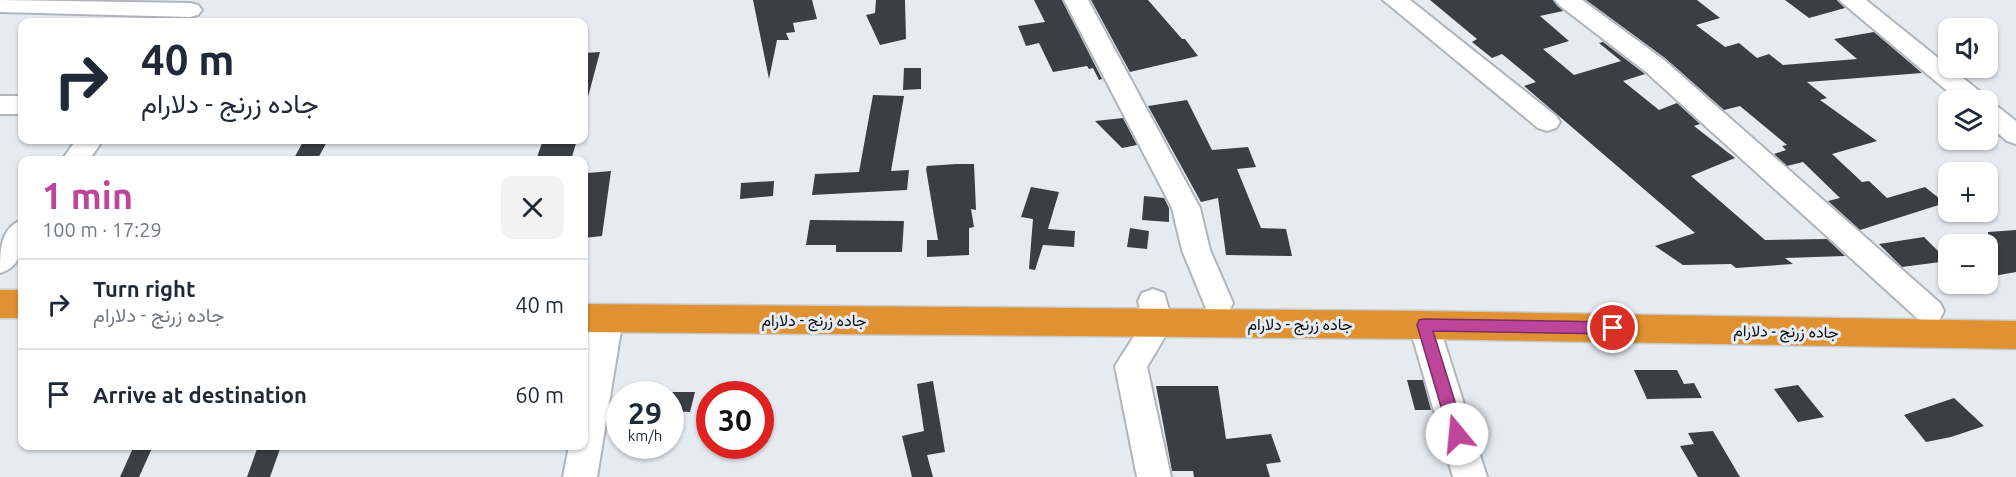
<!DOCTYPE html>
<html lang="en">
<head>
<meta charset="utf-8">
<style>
	:root { --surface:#fff; --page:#f2f2f3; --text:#1f2937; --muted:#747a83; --line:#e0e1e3; --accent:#bd459a }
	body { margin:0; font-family:Ubuntu,Vazirmatn,sans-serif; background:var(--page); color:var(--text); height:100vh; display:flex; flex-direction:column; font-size:22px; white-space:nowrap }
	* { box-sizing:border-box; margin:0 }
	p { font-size:20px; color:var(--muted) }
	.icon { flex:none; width:33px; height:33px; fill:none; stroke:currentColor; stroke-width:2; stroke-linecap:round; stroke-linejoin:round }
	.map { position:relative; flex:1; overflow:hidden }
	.side { position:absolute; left:18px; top:156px; width:570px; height:294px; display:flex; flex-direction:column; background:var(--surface); border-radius:12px; box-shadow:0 2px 4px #0004 }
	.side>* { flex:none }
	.top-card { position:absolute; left:18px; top:18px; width:570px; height:126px; border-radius:12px; box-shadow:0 2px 4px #0004; background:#fff; color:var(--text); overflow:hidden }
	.controls { position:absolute; left:1938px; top:18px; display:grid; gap:12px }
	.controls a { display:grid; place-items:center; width:60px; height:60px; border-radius:12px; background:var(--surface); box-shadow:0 2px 4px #0004; font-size:30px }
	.speed { position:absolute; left:606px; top:381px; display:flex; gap:12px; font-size:30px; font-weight:700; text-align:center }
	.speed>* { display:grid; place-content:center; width:78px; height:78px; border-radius:50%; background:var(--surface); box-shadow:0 2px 4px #0004; line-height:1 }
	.speed small { font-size:15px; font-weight:400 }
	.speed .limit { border:9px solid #d22; background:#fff; color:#111 }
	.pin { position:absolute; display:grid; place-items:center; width:51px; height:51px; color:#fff; margin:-26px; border:3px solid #fff; border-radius:50%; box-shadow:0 2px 6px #0007 }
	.me { position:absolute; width:66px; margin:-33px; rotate:343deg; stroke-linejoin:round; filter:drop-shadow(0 0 4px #0008) }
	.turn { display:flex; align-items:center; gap:21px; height:126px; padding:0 24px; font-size:27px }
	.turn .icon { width:78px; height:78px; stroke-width:2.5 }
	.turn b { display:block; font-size:42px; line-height:51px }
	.round { display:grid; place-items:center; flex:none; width:63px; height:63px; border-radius:12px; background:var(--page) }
	.overview { display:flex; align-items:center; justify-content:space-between; height:102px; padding:0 24px }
	h1 { font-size:36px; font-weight:600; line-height:45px; color:var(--accent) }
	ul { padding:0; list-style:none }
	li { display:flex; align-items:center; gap:18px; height:90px; padding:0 24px; border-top:2px solid var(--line) }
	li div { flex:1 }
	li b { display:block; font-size:22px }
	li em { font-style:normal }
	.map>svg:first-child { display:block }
</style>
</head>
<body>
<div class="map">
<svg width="2016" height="477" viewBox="0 0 2016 477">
	<rect width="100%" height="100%" fill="#e6ebf1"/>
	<!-- building -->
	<path fill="#3b3e43" d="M753 0H812L817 19 793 23 795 32 786 33 789 40H777L769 79Z
		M876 0H905L906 39 880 45 866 15 875 13Z
		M1034 0H1062L1102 79 1099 80 1093 68 1089 69 1087 66 1053 72 1039 43 1026 46 1018 26 1045 22Z
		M1091 0H1148L1182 39H1185L1198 56 1130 72Z
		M1430 0H1553L1563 11 1540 16 1569 41 1543 49 1574 75 1621 61 1599 43 1603 42 1645 74 1623 81 1659 110 1677 103 1700 124 1694 126 1735 158 1691 176 1765 240 1827 239 1845 256 1785 258 1793 264 1736 268 1731 264 1683 265 1655 246 1695 233 1524 86 1536 82 1502 54 1492 58 1472 42 1477 39Z
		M1586 0H1697L1720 18 1696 25 1725 47 1739 43 1757 58 1769 54 1783 65 1857 59 1834 39 1874 32 1922 73 1807 82 1827 98 1820 100 1877 141 1832 154 1862 182 1869 181 1887 198 1925 187 1945 203 1860 230 1828 201 1840 198 1803 162 1787 166 1774 154 1786 150 1782 146 1787 145 1740 106 1724 110 1665 58Z
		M1785 0H1837L1845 8 1809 18Z
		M600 52 588 97 584 96V53Z
		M904 68H921V89L903 90Z
		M873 95 904 96 891 171 909 170 907 190 812 195 815 174 859 172Z
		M1187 100 1212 150 1248 147 1256 167 1237 169 1261 228 1286 229 1292 256 1226 255 1218 198 1201 202 1148 106Z
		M1123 118 1137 145 1122 148 1095 121Z
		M304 140H328L317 160H293Z
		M543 140H577L571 160H536Z
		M956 164H974L976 210 971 209 974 227 969 228V255L927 257V240H938L926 169 927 166Z
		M611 171 602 236 584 238V205L588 173Z
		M774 181 773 196 740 199 741 183Z
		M1031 187 1059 192 1048 229 1075 231 1074 247 1043 245 1035 270 1029 269 1033 219 1021 217Z
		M1144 196 1164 198 1169 208V222L1142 220Z
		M810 220 904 221 902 252H836V245H806Z
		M1130 228 1149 231 1147 249 1127 247Z
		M2016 230V272L1988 277V232Z
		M1924 237 1948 261 1902 267 1879 244Z
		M1634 370H1677L1684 384 1694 383 1702 398 1647 399Z
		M1407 380H1423L1431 410H1415Z
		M933 381 945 452 927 455 933 477H912L902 436 924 431 917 384Z
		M1798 385 1824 417 1798 422 1774 389Z
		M1156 386H1218L1226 439 1271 434 1281 462 1266 464 1270 477H1194L1193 471H1172Z
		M670 392H695L690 412 670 411Z
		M1954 398 1984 426 1951 437 1926 442 1904 415Z
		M1713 431 1740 477H1698L1680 446 1694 444 1688 433Z
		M134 446H153L139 477H120Z
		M258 446H281L270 477H247Z"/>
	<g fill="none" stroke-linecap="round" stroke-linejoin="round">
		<defs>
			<path id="minor" d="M0 0 190 3 198 5 202 10 198 15 190 17 0 12Z
				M1064 0H1088L1200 208 1210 250 1233 303 1229 311 1218 315 1207 311 1182 250 1172 208Z
				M1383 0H1410L1556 116 1560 122 1556 128 1547 131 1538 128Z
				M1555 0H1582L1664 60 1940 303 1944 311 1940 319 1929 323 1918 319 1646 72 1559 5Z
				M1839 0H1866L1983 94 1986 100H1958Z
				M0 96H22V114H0Z
				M1988 103 1997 106 2016 121V144L2007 141 1988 125Z
				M76 140H103L89 160H62Z
				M22 220C24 242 24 266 0 273 0 251 0 228 22 220Z
				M1153 289 1164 293 1173 323 1147 367 1171 477H1137L1115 366 1143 322 1138 301 1142 293Z
				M608 306 619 309 623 318 597 477H563L569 446H584C584 404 578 347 597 309Z
				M1424 313 1435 316 1439 325 1487 477H1453L1409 325 1413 316Z"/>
			<path id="highway" d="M0 290H22V318H0Z
				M584 304 1424 311 2016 321V349L1424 339 584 332Z"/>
		</defs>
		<!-- minor casing -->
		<use href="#minor" stroke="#b0b5bb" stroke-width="4"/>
		<!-- highway casing -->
		<use href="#highway" stroke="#cacaca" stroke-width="3"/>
		<!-- minor -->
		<use href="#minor" fill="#fff" fill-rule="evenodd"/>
		<!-- highway -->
		<use href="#highway" fill="#e09132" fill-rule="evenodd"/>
	</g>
	<!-- route -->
	<path fill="#bd459a" stroke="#7b2d64" stroke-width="1.5" d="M1424 319 1613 322 1618 324 1621 328 1618 332 1613 334 1433 331 1465 434 1463 438 1457 440 1451 438 1449 434 1417 325 1419 320Z"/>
	<g text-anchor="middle" stroke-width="6" stroke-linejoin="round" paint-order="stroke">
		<!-- street labels -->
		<g font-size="16" fill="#0c0e10" stroke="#e6ebf1">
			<text x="814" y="326">جاده زرنج - دلارام</text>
			<text x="1300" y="330">جاده زرنج - دلارام</text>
			<text transform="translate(1786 331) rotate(1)" y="6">جاده زرنج - دلارام</text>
		</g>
	</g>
</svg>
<div class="controls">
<a><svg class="icon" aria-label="sound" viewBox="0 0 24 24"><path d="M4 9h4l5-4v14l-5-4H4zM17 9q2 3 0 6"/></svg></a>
<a><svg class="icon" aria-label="layers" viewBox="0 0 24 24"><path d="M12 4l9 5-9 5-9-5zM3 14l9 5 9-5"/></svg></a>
<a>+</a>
<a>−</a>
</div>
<div class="speed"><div>29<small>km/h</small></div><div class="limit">30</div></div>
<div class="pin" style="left:1613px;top:328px;background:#d93025"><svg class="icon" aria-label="arrive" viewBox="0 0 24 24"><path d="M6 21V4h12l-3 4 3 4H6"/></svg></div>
<svg class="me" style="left:1457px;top:434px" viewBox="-20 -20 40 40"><circle r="19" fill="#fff"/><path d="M0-13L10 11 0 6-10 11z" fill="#bd459a"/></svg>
<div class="top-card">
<div class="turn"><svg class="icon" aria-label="right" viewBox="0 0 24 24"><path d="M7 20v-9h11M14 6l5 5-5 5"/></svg><div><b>40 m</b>جاده زرنج - دلارام</div></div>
</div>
<section class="side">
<div class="overview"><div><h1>1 min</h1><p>100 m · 17:29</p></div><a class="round"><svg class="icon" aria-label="close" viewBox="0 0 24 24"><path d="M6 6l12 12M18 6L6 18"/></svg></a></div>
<ul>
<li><svg class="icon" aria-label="right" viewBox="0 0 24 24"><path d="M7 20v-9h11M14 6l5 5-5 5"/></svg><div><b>Turn right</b><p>جاده زرنج - دلارام</p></div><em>40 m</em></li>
<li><svg class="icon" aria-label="arrive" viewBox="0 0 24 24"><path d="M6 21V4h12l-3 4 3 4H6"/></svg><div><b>Arrive at destination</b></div><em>60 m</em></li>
</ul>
</section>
</div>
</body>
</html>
